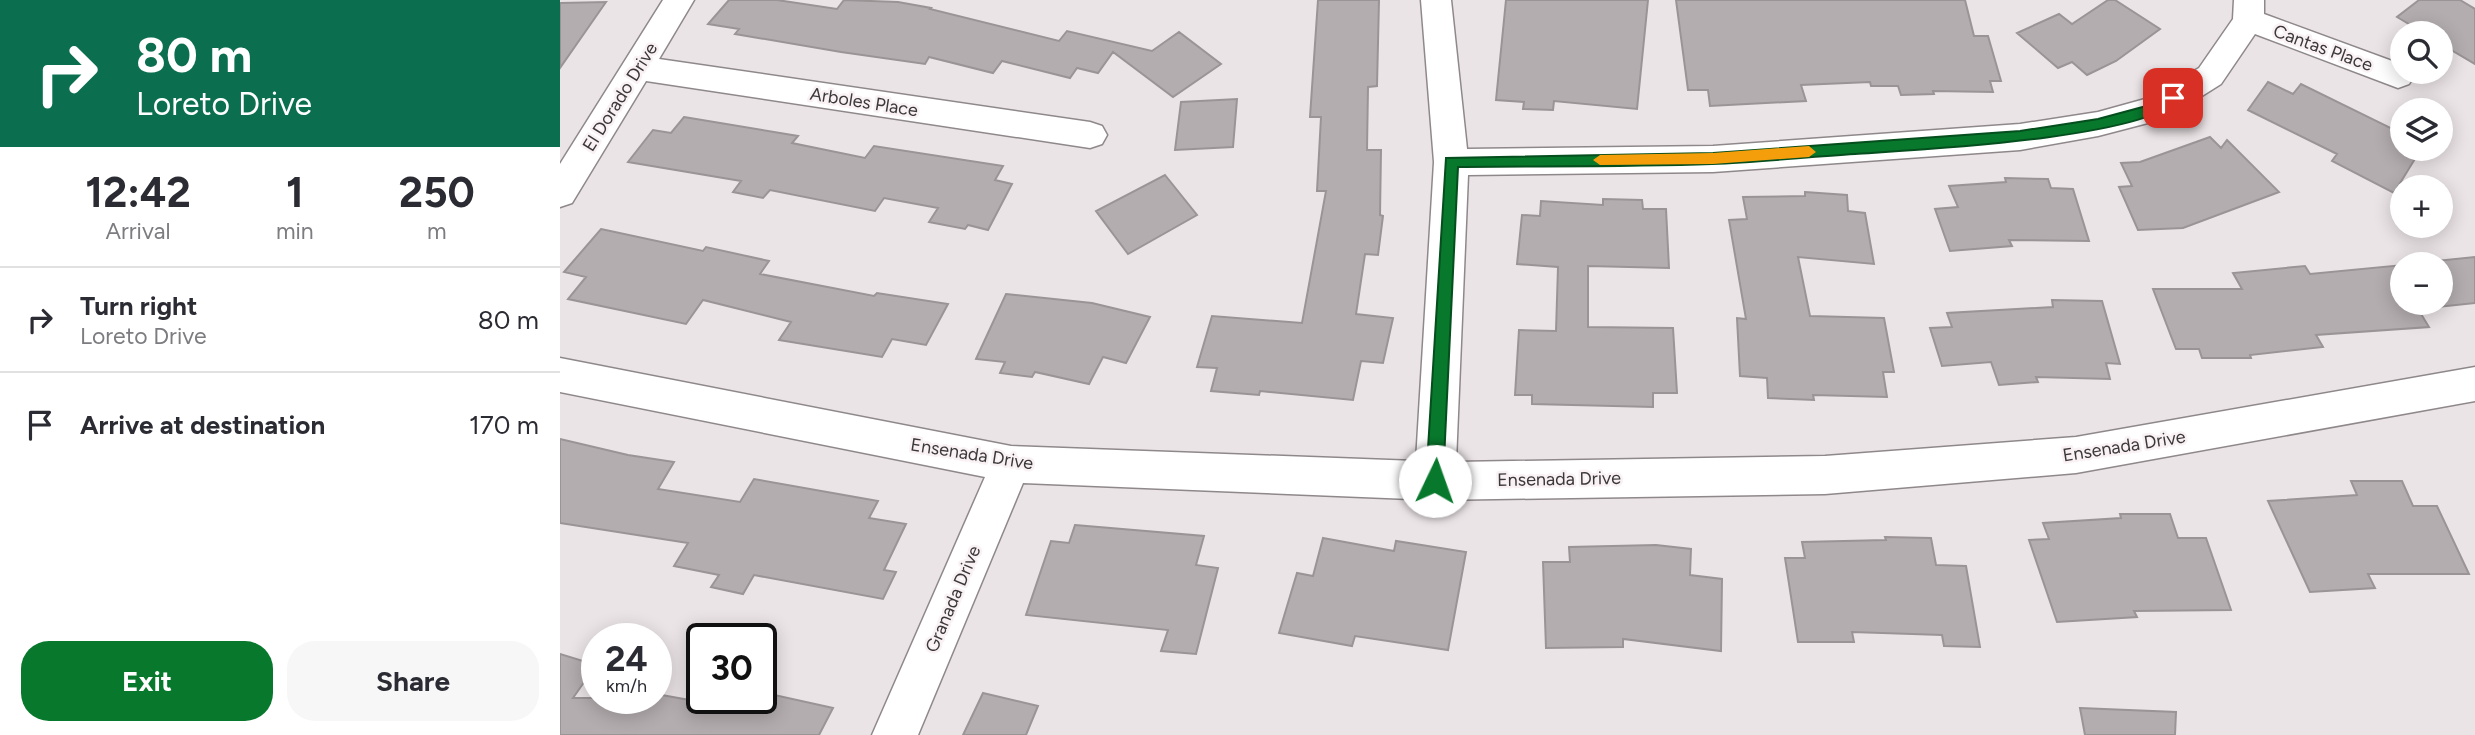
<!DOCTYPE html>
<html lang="en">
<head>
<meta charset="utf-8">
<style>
	:root { --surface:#fff; --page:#f7f7f7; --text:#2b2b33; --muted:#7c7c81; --line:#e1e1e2; --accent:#07782c }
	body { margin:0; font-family:Figtree,sans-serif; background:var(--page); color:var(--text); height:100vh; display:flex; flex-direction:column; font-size:26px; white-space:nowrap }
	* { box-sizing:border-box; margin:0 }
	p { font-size:23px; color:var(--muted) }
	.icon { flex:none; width:38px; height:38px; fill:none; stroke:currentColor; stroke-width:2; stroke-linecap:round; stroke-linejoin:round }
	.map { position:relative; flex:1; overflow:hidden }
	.details { display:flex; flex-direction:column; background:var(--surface); width:560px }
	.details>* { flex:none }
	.guide { background:#0b6e4f; color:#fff; overflow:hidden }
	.tools { position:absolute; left:1830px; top:21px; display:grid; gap:14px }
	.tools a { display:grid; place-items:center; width:63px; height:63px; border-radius:50%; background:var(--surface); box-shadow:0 4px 18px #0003; font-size:35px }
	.speed { position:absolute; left:21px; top:623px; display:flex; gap:14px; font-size:35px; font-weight:700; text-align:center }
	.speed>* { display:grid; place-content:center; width:91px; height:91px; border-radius:50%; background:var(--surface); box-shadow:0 4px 18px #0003; line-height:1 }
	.speed small { font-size:18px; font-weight:400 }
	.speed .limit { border:4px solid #111; border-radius:10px; background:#fff; color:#111 }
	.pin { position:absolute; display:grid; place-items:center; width:60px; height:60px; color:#fff; margin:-30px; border-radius:14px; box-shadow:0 4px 10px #0006 }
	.me { position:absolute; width:77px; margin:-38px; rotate:3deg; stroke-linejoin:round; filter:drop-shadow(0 0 5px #0008) }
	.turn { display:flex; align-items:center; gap:24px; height:147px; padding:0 21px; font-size:32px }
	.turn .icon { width:91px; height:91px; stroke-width:2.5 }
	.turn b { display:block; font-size:49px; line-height:60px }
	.eta { display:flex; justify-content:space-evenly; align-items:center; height:119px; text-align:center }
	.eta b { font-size:42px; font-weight:700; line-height:49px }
	.action { display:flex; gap:14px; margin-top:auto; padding:14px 21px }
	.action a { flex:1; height:80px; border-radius:28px; background:var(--accent); color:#fff; font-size:28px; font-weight:700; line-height:80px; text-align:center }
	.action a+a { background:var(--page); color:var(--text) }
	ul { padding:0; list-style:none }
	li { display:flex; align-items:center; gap:21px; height:105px; padding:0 21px; border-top:2px solid var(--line) }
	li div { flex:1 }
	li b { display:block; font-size:26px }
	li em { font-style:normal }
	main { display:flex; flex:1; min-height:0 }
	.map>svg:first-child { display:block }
</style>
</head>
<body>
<main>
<section class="details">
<div class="guide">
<div class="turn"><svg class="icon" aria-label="right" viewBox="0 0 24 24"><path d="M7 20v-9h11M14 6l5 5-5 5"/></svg><div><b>80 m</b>Loreto Drive</div></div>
</div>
<div class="eta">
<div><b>12:42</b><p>Arrival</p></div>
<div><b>1</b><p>min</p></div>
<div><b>250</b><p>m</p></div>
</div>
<ul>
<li><svg class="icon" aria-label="right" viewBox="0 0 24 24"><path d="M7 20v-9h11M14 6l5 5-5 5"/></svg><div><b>Turn right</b><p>Loreto Drive</p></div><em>80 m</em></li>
<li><svg class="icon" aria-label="arrive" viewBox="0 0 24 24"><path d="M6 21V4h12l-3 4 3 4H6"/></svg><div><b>Arrive at destination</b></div><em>170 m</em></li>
</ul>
<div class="action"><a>Exit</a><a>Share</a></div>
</section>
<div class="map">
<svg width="1915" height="735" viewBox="0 0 1915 735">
	<rect width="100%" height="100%" fill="#ebe4e6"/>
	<!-- building -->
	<path fill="#b4adaf" stroke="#9b9496" stroke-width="2" d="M169 0H217L277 9 284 0 338 2 371 8 370 9 499 41 507 31 592 51 619 32 661 64 613 97 553 52 538 73 517 68 510 78 442 61 433 73 369 57 365 64 281 52 175 34 179 29 148 24Z
		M758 0H819L817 86 808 87 807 150H821L820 215 823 216 818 255 805 254 796 314 833 318 823 363 801 361 793 400 700 391 699 395 651 391 657 368 637 367 652 316 742 323 766 191H757L761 117H750Z
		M946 0H1088L1077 109 994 101 993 110 963 109 964 102 936 100Z
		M1116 0H1405L1414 36H1428L1441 81H1430L1433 92 1373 91 1374 94 1341 95 1338 86H1311L1310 82 1241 85 1246 101 1150 106 1148 90H1128Z
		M1548 0H1555L1600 29 1556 61 1527 75 1512 62 1498 68 1457 33 1499 14 1512 24Z
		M1859 0H1900L1915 9V64L1881 44V33H1864L1837 17Z
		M46 2 0 68V3Z
		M1708 82 1733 94 1741 84 1843 134V149H1861L1834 193 1772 161 1777 154 1688 110Z
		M677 99 673 147 615 150 621 102Z
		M124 117 238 136 232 143 305 158 314 146 443 166 435 180 452 184 428 230 408 225 405 229 369 222 378 208 324 198 315 211 210 190 203 198 173 192 181 181 68 162 93 130 111 133Z
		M1650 137 1661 148 1667 140 1719 192 1623 228 1578 230 1559 187 1572 186 1561 163 1580 162Z
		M605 175 637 215 568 254 536 211Z
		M1445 178 1488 179 1491 188 1513 189 1529 241 1449 240 1452 246 1390 251 1375 209 1398 207 1389 186 1446 182Z
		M1245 192 1287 195 1288 211 1305 213 1314 264 1238 257 1250 316 1324 318 1334 372H1323L1327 397 1253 395 1254 400 1208 398 1207 378 1180 376 1177 318 1186 319 1169 220 1187 219 1183 197 1245 196Z
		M1043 199 1082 200 1083 209H1106L1109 268 1028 266V327L1113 328 1117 393H1093V407L972 404V395H955L959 330 996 331 998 267 957 264 962 215 980 216 981 201 1043 205Z
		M41 229 143 251 146 247 209 261 200 274 314 296 317 293 388 304 366 345 332 339 322 357 219 340 231 322 143 300 126 324 8 299 26 277 4 272Z
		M1915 257V303L1858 309 1869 327 1756 335 1763 347 1690 355 1691 358H1642L1639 349H1616L1593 289H1682L1673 273 1745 266 1750 274 1843 265V303H1881V264H1847Z
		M446 294 532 303 590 317 566 363 543 357 529 384 475 372 472 377 440 373 445 362 416 359Z
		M1492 300 1542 301 1560 364 1546 363 1550 379 1476 377 1478 382 1439 385 1431 362 1382 366 1370 328 1392 327 1387 313 1493 307Z
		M0 439 68 455 114 462 98 489 180 502 194 479 318 501 309 518 346 524 324 570 336 572 323 599 194 575 183 594 151 587 159 575 114 566 128 543 0 523Z
		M1791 481H1842L1853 506H1877L1909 574H1808L1815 588 1750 592 1708 501 1797 495Z
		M1560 514H1610L1618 538H1646L1671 610 1574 611 1577 617 1497 622 1469 540 1489 539 1483 523 1561 518Z
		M515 525 644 536 636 565 658 568 636 654 601 651 608 630 466 615 491 541 509 543Z
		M1325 537 1371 538 1376 565 1406 566 1420 647 1384 646 1382 635 1292 632 1294 642H1238L1225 558H1245L1242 542 1326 540Z
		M763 538 834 551 836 541 906 552 888 650 795 636 792 646 719 633 737 573 753 576Z
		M1096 545 1131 549 1130 575 1162 579 1161 651 1063 639V647L986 648 983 562H1010L1009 547Z
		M0 654 36 665 13 698H96V694L174 708 179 698H201V692L273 708 259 735H0Z
		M423 693 478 706 466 735H403Z
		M1520 708 1616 712 1615 735H1525Z"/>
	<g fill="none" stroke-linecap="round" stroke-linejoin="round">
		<defs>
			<path id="minor" d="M103 0H134L99 59 530 122 542 126 547 135 542 144 530 148 86 81 12 203 0 207V164Z
				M861 0H891L907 149 1153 146 1460 124 1538 112 1585 99 1639 68 1673 19 1674 0H1704V14L1843 65V72H1852L1854 76 1849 84 1838 88 1695 34 1661 84 1607 118 1538 136 1460 150 1153 172 908 175 896 462 1265 456 1516 437 1915 367V401L1516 473 1265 494 875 500 463 483 358 735H312L425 477 0 392V358L451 446 856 461 874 162Z"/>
		</defs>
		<!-- minor casing -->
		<use href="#minor" stroke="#8f888a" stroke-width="3"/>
		<!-- minor -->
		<use href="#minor" fill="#fff" fill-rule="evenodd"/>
	</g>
	<!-- route -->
	<path fill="#07782c" stroke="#054e1d" stroke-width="2" d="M1613 93 1620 98C1589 139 1352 150 1295 154 1247 157 1200 162 1152 164 1068 167 983 166 898 167L883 481 881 486 875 489 869 486 866 481 886 158 1153 153 1460 131 1538 119 1590 105Z"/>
	<!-- slow -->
	<path fill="#f59e0b" d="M1249 146 1256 152 1249 157 1153 164 1040 165 1033 160 1040 155 1153 153Z"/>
	<g text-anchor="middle" stroke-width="5" stroke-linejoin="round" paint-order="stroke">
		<!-- street labels -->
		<g font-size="18" fill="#3b3839" stroke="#f9f1f3">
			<text transform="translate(1763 48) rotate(20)" y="6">Cantas Place</text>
			<text transform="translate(60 97) rotate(-58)" y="6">El Dorado Drive</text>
			<text transform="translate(304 102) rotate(9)" y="6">Arboles Place</text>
			<text transform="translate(1564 446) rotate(-9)" y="6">Ensenada Drive</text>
			<text transform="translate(412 454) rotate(9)" y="6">Ensenada Drive</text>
			<text transform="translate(999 479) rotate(-1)" y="6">Ensenada Drive</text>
			<text transform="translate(393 599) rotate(-67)" y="6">Granada Drive</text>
		</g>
	</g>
</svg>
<div class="tools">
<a><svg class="icon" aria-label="search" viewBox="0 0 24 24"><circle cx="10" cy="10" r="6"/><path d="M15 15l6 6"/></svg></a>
<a><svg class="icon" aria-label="layers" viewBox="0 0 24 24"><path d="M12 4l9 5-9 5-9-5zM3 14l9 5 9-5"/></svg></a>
<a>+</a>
<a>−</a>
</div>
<div class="speed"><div>24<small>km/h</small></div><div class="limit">30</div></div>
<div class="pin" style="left:1613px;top:98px;background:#d93025"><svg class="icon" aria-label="arrive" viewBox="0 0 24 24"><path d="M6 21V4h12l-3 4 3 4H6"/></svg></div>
<svg class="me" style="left:875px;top:481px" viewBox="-20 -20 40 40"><circle r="19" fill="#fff"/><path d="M0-13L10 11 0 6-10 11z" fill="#07782c"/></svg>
</div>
</main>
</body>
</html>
